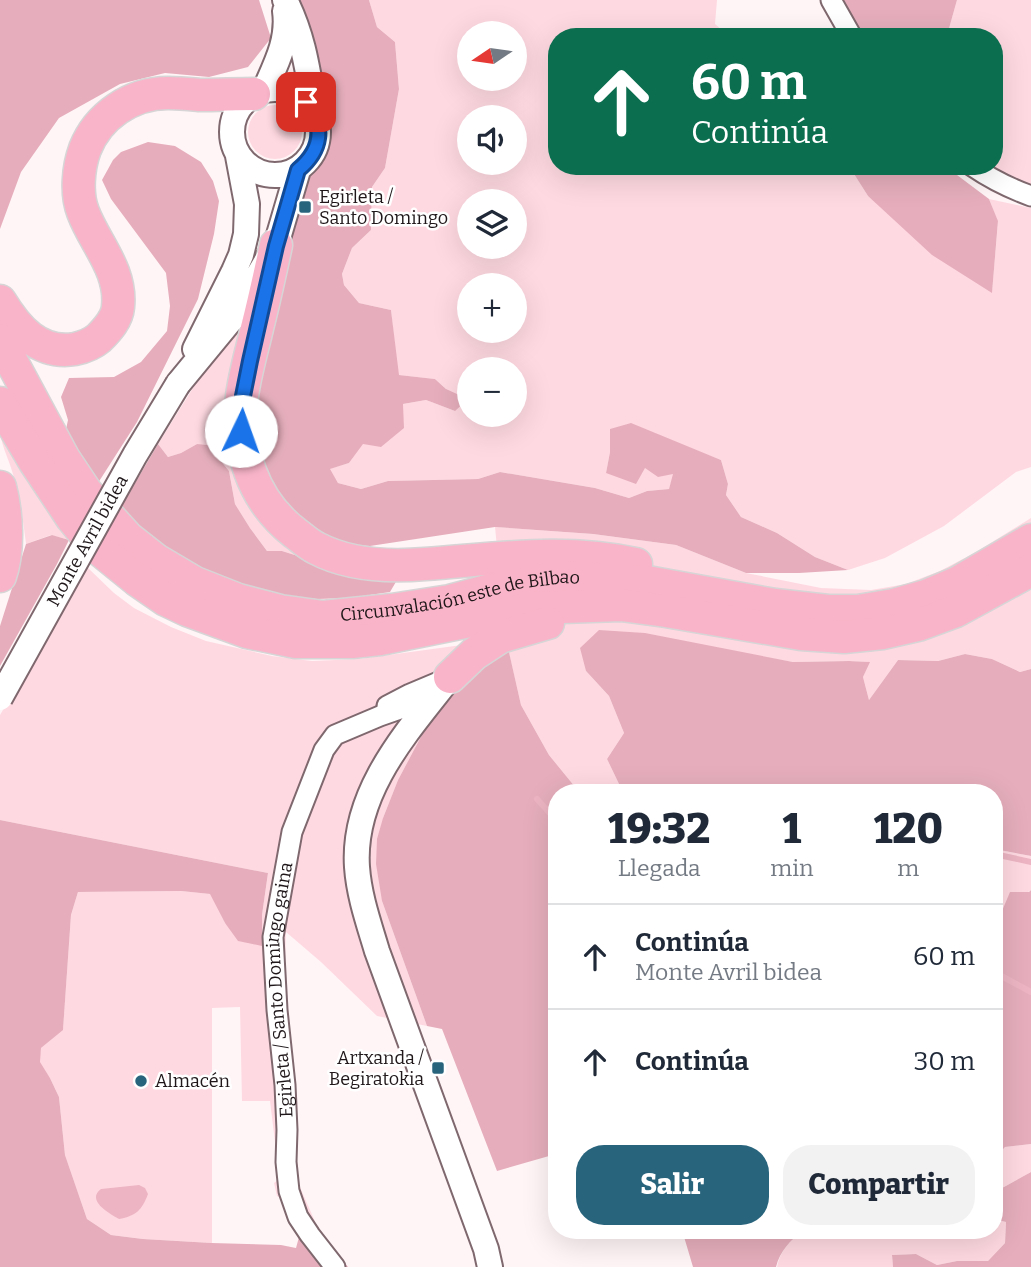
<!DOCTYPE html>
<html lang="es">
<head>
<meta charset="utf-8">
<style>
	:root { --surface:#fff; --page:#f2f2f3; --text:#1f2937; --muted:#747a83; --line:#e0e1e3; --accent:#29647d }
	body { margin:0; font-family:Bitter,serif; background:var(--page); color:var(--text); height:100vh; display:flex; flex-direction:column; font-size:26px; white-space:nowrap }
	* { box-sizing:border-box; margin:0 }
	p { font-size:23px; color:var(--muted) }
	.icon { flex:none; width:38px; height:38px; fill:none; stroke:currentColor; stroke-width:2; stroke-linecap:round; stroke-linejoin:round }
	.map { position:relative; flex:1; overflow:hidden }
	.side { position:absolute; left:548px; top:784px; width:455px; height:455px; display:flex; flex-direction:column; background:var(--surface); border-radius:28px; box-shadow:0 7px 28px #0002 }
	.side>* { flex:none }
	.banner { position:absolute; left:548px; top:28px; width:455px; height:147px; border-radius:28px; box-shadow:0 7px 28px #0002; background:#0b6e4f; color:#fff; overflow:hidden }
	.needle { width:46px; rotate:257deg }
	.tools { position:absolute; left:457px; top:21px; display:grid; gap:14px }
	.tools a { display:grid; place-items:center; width:70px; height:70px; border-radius:50%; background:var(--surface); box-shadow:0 7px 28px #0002; font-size:35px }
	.pin { position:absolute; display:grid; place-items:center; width:60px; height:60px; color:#fff; margin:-30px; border-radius:14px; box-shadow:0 4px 10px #0006 }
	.me { position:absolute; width:77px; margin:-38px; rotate:3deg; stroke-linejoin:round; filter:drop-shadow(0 0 5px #0008) }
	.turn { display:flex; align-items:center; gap:24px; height:147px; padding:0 28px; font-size:32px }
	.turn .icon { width:91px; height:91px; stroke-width:2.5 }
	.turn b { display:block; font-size:49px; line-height:60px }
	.eta { display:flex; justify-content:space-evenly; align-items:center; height:119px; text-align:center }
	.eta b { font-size:42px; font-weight:800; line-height:49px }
	.button { display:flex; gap:14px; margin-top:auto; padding:14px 28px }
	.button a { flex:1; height:80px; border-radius:28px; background:var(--accent); color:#fff; font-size:28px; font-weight:800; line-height:80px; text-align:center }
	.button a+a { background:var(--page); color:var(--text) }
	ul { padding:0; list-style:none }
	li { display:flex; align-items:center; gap:21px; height:105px; padding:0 28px; border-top:2px solid var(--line) }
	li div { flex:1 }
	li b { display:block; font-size:26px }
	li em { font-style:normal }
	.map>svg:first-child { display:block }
</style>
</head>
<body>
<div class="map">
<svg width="1031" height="1267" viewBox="0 0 1031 1267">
	<rect width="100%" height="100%" fill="#fff5f7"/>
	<!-- green -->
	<path fill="#ffd9e2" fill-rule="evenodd" d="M369 0H717L715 24 730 37H556V166H849L868 196 992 292 998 222 989 199 1031 208V467L1016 472 944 526 885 558 848 570 815 557 777 533 741 517 726 495 728 484 721 460 680 444 610 429V452L606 473 645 468 674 474 669 489 647 491 629 498 595 488 500 472 478 479 388 481 361 489 338 483 329 469 349 463 363 443 403 404 426 400 455 411 446 389 435 379 398 375 391 310 359 303 344 285 342 274 352 248 371 230 372 187 385 168 399 89 395 42 377 27ZM469 33H514V79H469ZM469 117H514V163H469ZM469 201H514V247H469ZM469 285H514V331H469ZM469 369H514V415H469Z
		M957 0H1031V185L1005 176 989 166H994V37H951L948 32Z
		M248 132a27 27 0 1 1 54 0a27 27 0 1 1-54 0Z
		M252 309 317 562 282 551H267L250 528 235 504 229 471 220 460 197 444 181 453 168 457 158 444 203 372Z
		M0 428 69 540 51 535 26 544C23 520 20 495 12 471 8 457 0 443 0 428Z
		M1031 518V669L1020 672 992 659 965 654 938 661 898 660 869 700 863 677 869 662 849 661 793 662 746 654 586 671 609 696 624 733 607 759 620 786 613 793H580L549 755 521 705 506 640 441 699 398 780 383 818 382 901 427 1026 377 1016 321 962 286 932 284 994 299 1185 317 1226 290 1222 281 1198 277 1196 274 1183 278 1180 279 1175 270 1101H242L240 1007 212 1008V1243L143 1239 111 1235 87 1219 65 1155 59 1097 50 1078 39 1062 41 1048 63 1029 71 915 78 892 181 891 211 894 225 923 262 946V915L268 873 0 820V715L87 567 114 593 134 608 171 627 206 641 272 656 312 661 359 659 506 639 495 527 593 534 676 545 746 573 821 588 871 590 906 584 940 571 976 552Z
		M994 849 1031 856V890L1002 911 994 905Z
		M1031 1144V1172L1004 1187 994 1191V1159L1005 1147Z
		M994 1219 1006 1222 1005 1243 988 1261H957L937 1265 916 1254 892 1255 893 1267H777C780 1251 790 1241 803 1230H871L894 1236 899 1230H994Z"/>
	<!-- forest -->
	<path fill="#e6aebc" d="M0 0H259L271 38 248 67 209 77 165 73 120 84 59 118 21 172 0 229Z
		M293 0H369L377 27 395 42 399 89 385 168 372 187 371 230 352 248 342 274 344 285 359 303 391 310 399 375 435 379 446 389 468 399 455 411 426 400 403 404 404 428 381 447 363 444 349 463 330 469 338 483 361 489 388 481 478 479 500 472 595 488 629 498 647 491 669 489 673 474 658 477 645 468 636 484 606 473 610 452V429L631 423 721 460 728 484 726 495 741 517 777 533 815 557 848 570 799 573H746L676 545 593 534 495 527 370 546 338 544 284 513 251 446 252 390 304 180 315 167 324 148 326 126 324 106Z
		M844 0H957L948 32 951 37H856L842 9Z
		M148 142 175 146 201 162 213 181 219 201 214 234 198 299 137 422 98 483 65 434 68 420 61 397 69 378 114 377 141 362 167 331 170 306 166 273 111 199 102 180 113 160 121 152Z
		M849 166H945L989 199 998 221 992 293 932 255 868 196Z
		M158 444 168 457 181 453 197 444 216 446 220 460 229 471 235 504 250 528 267 551H282L317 562 397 580 390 592 349 598 317 599 286 596 208 580 118 512Z
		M52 535 69 540 57 564 0 666V626L26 544Z
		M599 630 645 633 793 662 849 661 870 662 863 677 869 700 898 660 938 661 965 654 992 659 1020 672 1031 669V856L994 849V793H613L620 786 607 759 624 733 609 696 586 671 580 648Z
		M506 639 521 705 549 755 580 793H556V1154L497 1171 442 1029 427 1026 382 901 376 864 377 839 383 818 398 780 441 699Z
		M0 820 268 873 262 915V946L238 941 225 923 210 894 181 891 78 892 71 915 63 1030 41 1048 40 1062 50 1078 59 1097 65 1155 87 1219 111 1235 143 1239 212 1243 281 1245 296 1248 299 1237 290 1222 317 1226 348 1267H0Z
		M1031 890V1144L1005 1147 994 1159V905L1002 911 1010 892H1029Z
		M1031 1172V1267H893L892 1255 916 1254 937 1265 957 1261H988L1005 1243 1006 1222 994 1219V1191L1004 1187Z
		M682 1230H803C790 1241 780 1251 776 1267H693Z"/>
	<!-- water -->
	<path fill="#edb5c3" d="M139 1185 145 1188 148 1194C142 1210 136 1216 119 1219 108 1213 86 1200 101 1189Z"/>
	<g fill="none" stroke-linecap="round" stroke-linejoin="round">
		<!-- stream -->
		<path stroke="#edb5c3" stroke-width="6" d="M537 799 556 820
			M994 854 1031 862
			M994 972 1031 992"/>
		<defs>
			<g id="minor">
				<path d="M831 0 852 37"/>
				<path d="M972 166C991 179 1009 188 1031 196"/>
				<path d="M387 706 410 694 448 678"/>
				<path id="s1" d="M335 1267 310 1235 298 1217 289 1191 286 1162 287 1130 285 1085 277 1010 273 937 292 832 324 750 335 735 380 716 400 709 412 708 424 711"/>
			</g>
			<path id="tertiary" d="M285 0C304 37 308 73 315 113
				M232 132a43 43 0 1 1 86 0a43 43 0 1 1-86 0Z
				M265 89C276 64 289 40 285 11
				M195 349 234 271 241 255 246 234 247 204 238 156
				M178 384 234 316 276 245 298 170
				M450 677C407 732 352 792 357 867 359 896 369 924 377 951L486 1249 490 1267"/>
			<g id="primary">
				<path d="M276 245C270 273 264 301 257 328 252 350 245 373 242 396 236 448 252 500 295 533 302 538 308 544 316 548 348 565 389 567 425 564 497 559 564 548 636 564"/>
				<path d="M0 301C17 329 39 355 75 349 84 347 92 344 99 338 108 329 117 319 118 307 122 270 95 244 83 212 76 194 78 168 85 149 98 116 131 93 168 93 179 93 189 94 200 95 218 95 236 94 254 94"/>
				<path id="s2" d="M0 340 64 459 86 492 128 538 156 560 195 583 238 600 280 611 323 617 392 610 450 601 517 583 564 577 647 582 775 605 828 611H858L894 605 926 596 957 583 1031 540"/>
				<path d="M0 403 35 462 72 518 95 546 137 580 166 600 187 610 247 632 296 642H352L380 639 534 608 621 605 666 611 801 634 844 637 883 633 918 625 956 611 1031 570"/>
				<path d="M0 487C7 513 9 551 0 576"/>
				<path d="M450 677 474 654 500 637 548 623"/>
			</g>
		</defs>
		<!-- minor casing -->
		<use href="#minor" stroke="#7f696f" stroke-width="23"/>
		<!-- tertiary casing -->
		<use href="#tertiary" stroke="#7f696f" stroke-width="28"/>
		<!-- primary casing -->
		<use href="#primary" stroke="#d7d5d6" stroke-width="35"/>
		<!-- minor -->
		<use href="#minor" stroke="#fff" stroke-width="19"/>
		<!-- tertiary -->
		<use href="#tertiary" stroke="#fff" stroke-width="24"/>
		<!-- primary -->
		<use href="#primary" stroke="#f9b4c9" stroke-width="32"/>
		<defs>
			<g id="tertiary-bridge">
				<path id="s3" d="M0 698 135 455 178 384"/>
			</g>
		</defs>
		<!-- tertiary-bridge casing -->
		<use href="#tertiary-bridge" stroke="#7f696f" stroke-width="28" stroke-linecap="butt"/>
		<!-- tertiary-bridge -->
		<use href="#tertiary-bridge" stroke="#fff" stroke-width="24"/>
	</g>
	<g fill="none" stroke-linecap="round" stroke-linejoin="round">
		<defs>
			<path id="route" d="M241 431 243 396 250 361 276 246 298 170C322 150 325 126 306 102"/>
		</defs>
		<!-- route casing -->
		<use href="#route" stroke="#114b97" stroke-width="18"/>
		<!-- route -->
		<use href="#route" stroke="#1a73e8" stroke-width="12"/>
	</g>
	<!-- markers -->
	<g fill="#29647d" stroke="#fff" stroke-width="2.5">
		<rect x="298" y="200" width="14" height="14" rx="3.5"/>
		<rect x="431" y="1061" width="14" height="14" rx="3.5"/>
		<circle cx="141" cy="1081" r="7"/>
	</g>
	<g text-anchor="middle" stroke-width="5" stroke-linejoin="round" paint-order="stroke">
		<!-- poi labels -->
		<g font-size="18" fill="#1f1719" stroke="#fff" text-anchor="start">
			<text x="319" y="203">Egirleta /<tspan x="319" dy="21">Santo Domingo</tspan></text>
			<text x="424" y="1064" text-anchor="end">Artxanda /<tspan x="424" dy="21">Begiratokia</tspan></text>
			<text x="155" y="1087">Almacén</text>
		</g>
		<!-- street labels -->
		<g font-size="18" fill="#1f1719" stroke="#fff">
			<text dy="6" stroke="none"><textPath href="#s3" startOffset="180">Monte Avril bidea</textPath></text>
			<text dy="6" stroke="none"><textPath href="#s2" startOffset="590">Circunvalación este de Bilbao</textPath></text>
			<text dy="6" stroke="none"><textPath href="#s1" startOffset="292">Egirleta / Santo Domingo gaina</textPath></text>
		</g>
	</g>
</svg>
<div class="tools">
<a><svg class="needle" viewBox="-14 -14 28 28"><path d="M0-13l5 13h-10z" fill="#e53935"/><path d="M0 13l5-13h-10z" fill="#747a83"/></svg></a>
<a><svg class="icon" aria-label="sound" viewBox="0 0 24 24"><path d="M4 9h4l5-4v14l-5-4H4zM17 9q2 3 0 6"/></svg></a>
<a><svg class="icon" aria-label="layers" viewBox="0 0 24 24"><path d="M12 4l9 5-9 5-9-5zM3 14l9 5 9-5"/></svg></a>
<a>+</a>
<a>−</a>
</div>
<div class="pin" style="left:306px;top:102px;background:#d93025"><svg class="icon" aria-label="arrive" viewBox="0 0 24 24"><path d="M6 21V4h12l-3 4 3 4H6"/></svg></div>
<svg class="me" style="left:241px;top:431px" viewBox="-20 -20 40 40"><circle r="19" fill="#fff"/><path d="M0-13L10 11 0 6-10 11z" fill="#1a73e8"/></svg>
<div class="banner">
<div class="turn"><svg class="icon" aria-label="ahead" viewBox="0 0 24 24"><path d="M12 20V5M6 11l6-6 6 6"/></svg><div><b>60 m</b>Continúa</div></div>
</div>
<section class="side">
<div class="eta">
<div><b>19:32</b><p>Llegada</p></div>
<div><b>1</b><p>min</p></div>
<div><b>120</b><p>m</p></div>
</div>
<ul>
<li><svg class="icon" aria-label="ahead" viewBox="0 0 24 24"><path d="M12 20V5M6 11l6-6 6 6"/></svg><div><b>Continúa</b><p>Monte Avril bidea</p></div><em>60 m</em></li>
<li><svg class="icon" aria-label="ahead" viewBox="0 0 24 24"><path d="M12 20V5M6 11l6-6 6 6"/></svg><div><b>Continúa</b></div><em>30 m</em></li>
</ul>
<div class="button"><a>Salir</a><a>Compartir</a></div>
</section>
</div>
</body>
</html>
